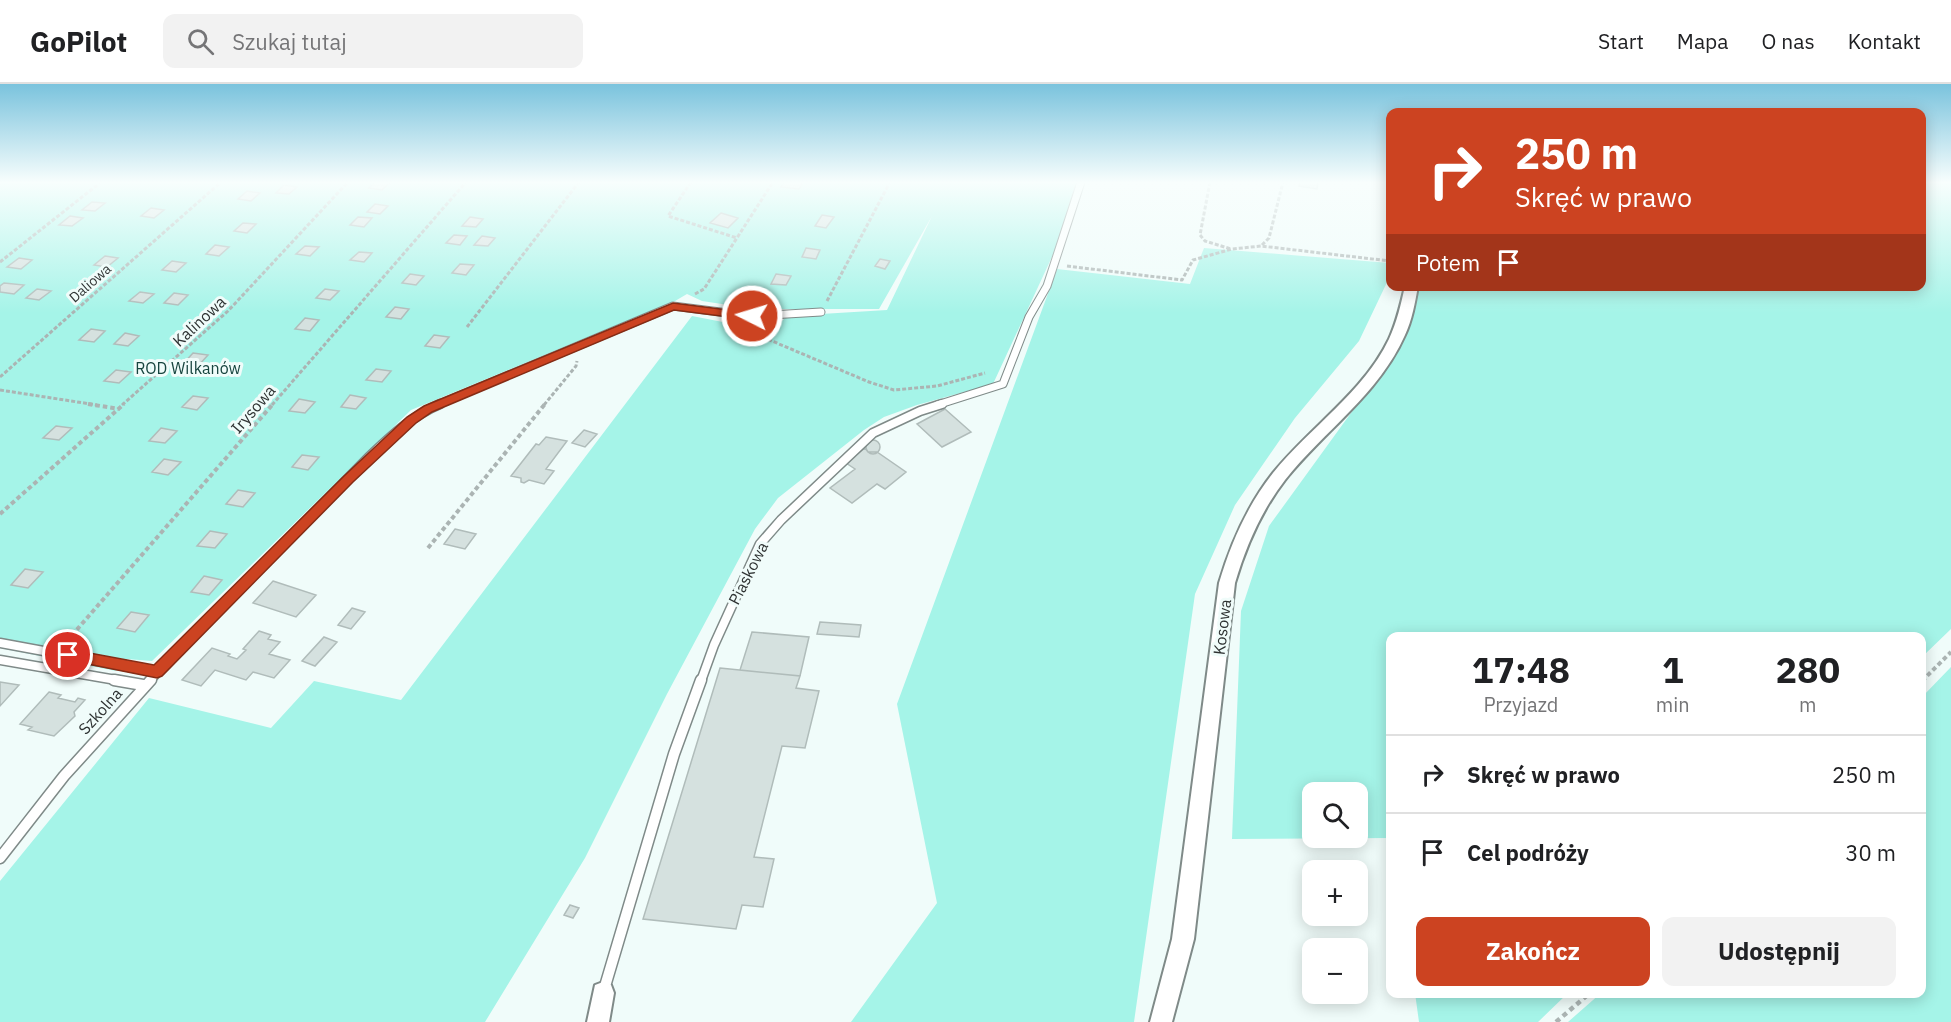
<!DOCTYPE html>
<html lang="pl">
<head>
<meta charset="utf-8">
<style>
	:root { --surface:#fff; --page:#f2f2f2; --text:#202124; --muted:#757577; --line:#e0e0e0; --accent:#cc4321 }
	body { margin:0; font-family:"IBM Plex Sans",sans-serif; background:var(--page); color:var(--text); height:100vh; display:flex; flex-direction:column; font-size:22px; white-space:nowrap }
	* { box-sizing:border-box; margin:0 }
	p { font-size:20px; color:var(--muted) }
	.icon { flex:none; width:33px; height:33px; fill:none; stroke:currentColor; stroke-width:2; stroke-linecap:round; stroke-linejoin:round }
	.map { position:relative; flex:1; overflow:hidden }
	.side { position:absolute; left:1386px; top:548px; width:540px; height:366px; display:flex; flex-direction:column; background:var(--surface); border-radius:12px; box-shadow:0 3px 15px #0003 }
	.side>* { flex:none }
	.top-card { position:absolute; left:1386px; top:24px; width:540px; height:183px; border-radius:12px; box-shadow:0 3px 15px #0003; background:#cc4321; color:#fff; overflow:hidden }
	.controls { position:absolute; left:1302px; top:698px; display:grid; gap:12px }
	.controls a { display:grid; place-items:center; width:66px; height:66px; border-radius:12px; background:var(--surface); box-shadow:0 3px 15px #0003; font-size:30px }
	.pin { position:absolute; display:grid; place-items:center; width:51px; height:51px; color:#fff; margin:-26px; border:3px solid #fff; border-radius:50%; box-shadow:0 2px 6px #0007 }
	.me { position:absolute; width:66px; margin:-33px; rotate:275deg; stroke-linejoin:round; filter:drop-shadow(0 0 4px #0008) }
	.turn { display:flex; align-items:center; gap:21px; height:126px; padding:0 30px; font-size:27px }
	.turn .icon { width:78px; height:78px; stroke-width:2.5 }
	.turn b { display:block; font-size:42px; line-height:51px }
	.then { display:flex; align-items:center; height:57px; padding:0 30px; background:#0003; gap:12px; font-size:22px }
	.eta { display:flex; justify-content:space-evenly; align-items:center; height:102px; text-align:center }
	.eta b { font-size:36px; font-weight:700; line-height:42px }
	.cta { display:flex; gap:12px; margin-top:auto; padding:12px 30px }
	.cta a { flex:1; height:69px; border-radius:12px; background:var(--accent); color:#fff; font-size:24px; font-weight:700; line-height:69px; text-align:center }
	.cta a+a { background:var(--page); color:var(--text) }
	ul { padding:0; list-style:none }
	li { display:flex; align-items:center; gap:18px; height:78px; padding:0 30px; border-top:2px solid var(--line) }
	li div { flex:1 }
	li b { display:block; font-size:22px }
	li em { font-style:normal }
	header { display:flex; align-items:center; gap:36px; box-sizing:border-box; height:84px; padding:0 30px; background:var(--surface); border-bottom:2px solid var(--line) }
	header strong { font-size:28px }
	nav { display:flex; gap:33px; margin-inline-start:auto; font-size:21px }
	.search { width:420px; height:54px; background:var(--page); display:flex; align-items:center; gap:15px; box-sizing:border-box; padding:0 21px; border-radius:12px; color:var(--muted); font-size:22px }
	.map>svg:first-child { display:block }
</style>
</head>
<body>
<header>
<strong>GoPilot</strong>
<div class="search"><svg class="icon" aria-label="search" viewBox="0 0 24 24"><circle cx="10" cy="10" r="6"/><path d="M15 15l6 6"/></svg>Szukaj tutaj</div>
<nav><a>Start</a><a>Mapa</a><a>O nas</a><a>Kontakt</a></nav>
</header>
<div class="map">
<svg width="1951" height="938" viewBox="0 0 1951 938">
	<rect width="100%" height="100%" fill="#f0fcfa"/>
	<!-- green -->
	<path fill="#a5f4e8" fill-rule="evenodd" d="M3 98H1076L1057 162 993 300 917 321 884 333 864 346 778 414 755 445 667 610 585 774 485 938H0V797L149 614 271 644 314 597 401 616 692 232 769 247 788 232 887 226 932 132 879 225H755L702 217 687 210 675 217 411 326 152 577 127 575 116 587 0 564V100Z
		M1922 98H1951V545L1922 573V552H1390V754L1232 755 1241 527 1269 442 1406 253 1417 203 1922 202ZM1312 708H1358V753H1312Z
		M1204 164 1390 179V192L1359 257 1295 334 1235 421 1195 510 1134 938H851L937 819 897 620 1057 185 1190 200Z
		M1951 583V938H1568L1601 909H1922V613Z
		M1415 909H1568L1538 938H1419Z"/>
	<!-- building -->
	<path fill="#d5e1df" stroke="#b0bcba" stroke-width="1.5" d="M376 98H390L382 106 369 104Z
		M784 98H803L799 105 781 103Z
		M1299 98H1318L1317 105 1299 102Z
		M284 101 297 103 289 110 276 109Z
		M247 107 260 109 251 117 238 115Z
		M92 118 105 119 95 127 82 126Z
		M375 120 388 122 380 130 367 128Z
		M151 124 164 126 154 134 141 132Z
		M721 129 738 134 728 144 710 139Z
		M822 131 834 133 826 144 815 142Z
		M70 132 83 134 72 142 59 141Z
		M358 133 372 134 364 143 350 141Z
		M470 133 483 135 476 143 462 142Z
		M243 139 256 140 247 149 234 147Z
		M454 151 467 152 460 161 446 159Z
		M482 152 495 154 488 162 474 161Z
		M215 161 229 163 219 172 206 170Z
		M305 162 319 163 310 172 296 170Z
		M806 164 820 166 816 175 802 173Z
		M359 168 372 169 364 178 350 176Z
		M105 172 118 174 107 183 94 181Z
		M19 174 32 176 21 185 7 183Z
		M880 175 890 177 885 185 875 182Z
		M172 177 186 179 176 188 162 186Z
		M460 180 474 181 466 191 452 189Z
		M410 190 424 192 416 201 402 199Z
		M776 190 791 192 786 201 771 200Z
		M4 199 24 201 14 210 0 208V202Z
		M37 205 51 207 39 216 26 214Z
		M325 205 339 207 330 216 316 214Z
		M140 208 154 210 143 219 129 217Z
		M174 209 188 211 178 221 164 219Z
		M395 223 409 225 401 235 386 233Z
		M305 234 319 236 310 247 295 245Z
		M91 245 105 247 94 258 79 256Z
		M125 249 139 252 128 262 114 260Z
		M434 251 449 253 440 264 425 262Z
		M193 269 208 271 198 282 183 280Z
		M376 285 391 287 382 298 366 296Z
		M116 286 131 288 119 299 104 297Z
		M350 311 366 314 356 325 341 323Z
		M193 312 208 314 197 326 182 323Z
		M299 315 315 318 305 329 289 327Z
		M945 325 971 348 942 363 917 340Z
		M56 342 72 344 59 356 43 354Z
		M161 344 177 347 165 359 149 357Z
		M584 346 597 350 585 363 572 359Z
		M546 353 567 357 546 385 554 387 544 400 529 396 524 399 521 398V394L511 392 536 360 539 361Z
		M866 363a7 7 0 1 1 14 0a7 7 0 1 1-14 0Z
		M865 364 868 368H877L906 388 885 405 877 400 852 419 830 404 855 385 846 379Z
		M302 371 319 373 308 386 292 383Z
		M164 375 181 378 168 391 152 388Z
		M238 406 255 409 243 423 226 420Z
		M455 445 476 450 465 465 444 460Z
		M210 447 227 450 215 464 197 462Z
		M25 485 43 488 28 504 11 501Z
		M204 492 222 496 209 511 191 508Z
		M273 497 316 511 296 533 253 519Z
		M352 524 365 528 351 545 338 541Z
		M131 528 149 531 135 548 117 544Z
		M820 538 861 541 859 553 817 550Z
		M259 547 271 551 268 555 280 558 269 570 290 576 274 594 253 588 246 596 215 586 201 602 182 596 212 564 230 570 228 572 237 575 246 566 243 565Z
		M752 548 809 553 800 592 740 586Z
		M324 553 337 558 315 582 302 577Z
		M720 584 800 592 796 604 819 607 805 664 782 662 754 773 774 775 763 823 742 821 736 845 643 835Z
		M0 598 19 601 0 622Z
		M49 608 61 611 58 614 75 618 78 614 85 616 74 628 75 632 54 652 28 646 32 643 20 640Z
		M570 821 579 824 573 834 564 831Z"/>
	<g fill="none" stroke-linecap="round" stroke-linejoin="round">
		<defs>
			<path id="lane-far2" d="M437 321 673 222 752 232 821 228
				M937 321 1003 300 1029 233 1047 202 1081 98"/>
			<path id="lane-far1" d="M0 559 157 588
				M0 576 122 597
				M149 597 369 373C390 353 413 331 440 320
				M701 597 714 561 760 460 781 436 873 349 920 327 942 320"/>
			<path id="lane" d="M114 596 143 601
				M0 774 64 692 151 596
				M603 909 674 670 701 596"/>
			<path id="street" d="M1405 202H1418C1415 219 1412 236 1405 251 1379 310 1324 347 1285 396 1261 427 1246 462 1235 499L1194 855 1172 938H1150L1172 855 1219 499C1231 459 1247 422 1273 389 1310 343 1363 309 1389 255 1397 238 1401 220 1405 202Z
				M603 898 611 901 614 909 609 938H587L595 901Z"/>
		</defs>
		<!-- lane-far2 casing -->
		<use href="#lane-far2" stroke="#7f8a88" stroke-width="9"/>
		<!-- lane-far1 casing -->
		<use href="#lane-far1" stroke="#7f8a88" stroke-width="11"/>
		<!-- lane casing -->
		<use href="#lane" stroke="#7f8a88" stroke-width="13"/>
		<!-- street casing -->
		<use href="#street" stroke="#7f8a88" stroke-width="4"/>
		<!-- path-far2 -->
		<path stroke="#abb4b3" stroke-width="3" stroke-dasharray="4 2" stroke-linecap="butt" d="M691 98 668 132 737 154
			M1210 98 1200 151 1205 157 1231 165
			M1262 161 1269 154 1283 98
			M0 178 101 98
			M1067 182 1182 196 1193 176 1232 165 1261 162 1390 177
			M695 210 704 205 773 98
			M827 217 890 98
			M467 243 579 98
			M746 246 869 298 894 306 937 302 985 289
			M0 293 221 98
			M0 306 97 321
			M122 321 228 227 348 98
			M272 321 466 98
			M544 321 576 282 577 277"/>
		<!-- path-far1 -->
		<path stroke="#abb4b3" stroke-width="4" stroke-dasharray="4.5 3" stroke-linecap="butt" d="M88 320 120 325
			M0 430 124 320
			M428 464 545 320
			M67 557 273 320
			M1922 597 1951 568"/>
		<!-- path -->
		<path stroke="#abb4b3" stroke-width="4.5" stroke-dasharray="5 4" stroke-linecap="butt" d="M1556 938 1590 909"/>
		<!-- lane-far2 -->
		<use href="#lane-far2" stroke="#fff" stroke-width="7"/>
		<!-- lane-far1 -->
		<use href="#lane-far1" stroke="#fff" stroke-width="8"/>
		<!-- lane -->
		<use href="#lane" stroke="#fff" stroke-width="10"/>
		<!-- street -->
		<use href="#street" fill="#fff" fill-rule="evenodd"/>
	</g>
	<!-- sky -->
	<linearGradient id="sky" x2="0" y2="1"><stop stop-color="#7ac3dd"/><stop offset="0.43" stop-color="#f8fefd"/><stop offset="1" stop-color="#f8fefd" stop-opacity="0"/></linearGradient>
	<rect width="1951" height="229" fill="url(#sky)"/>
	<!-- route -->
	<path fill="#cc4321" stroke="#852c15" stroke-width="1.5" d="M673 219 752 229 758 232 752 236 674 226 432 328 416 339 353 398 162 592 157 594 63 575 61 571 63 566 68 565 154 581 344 392 407 333 424 322Z"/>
	<g text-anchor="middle" stroke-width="6" stroke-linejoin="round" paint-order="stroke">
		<!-- far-street labels -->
		<g font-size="14" fill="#2e3232" stroke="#f0fcfa">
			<text transform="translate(90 199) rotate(-41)" y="5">Daliowa</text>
		</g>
		<!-- street labels -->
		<g font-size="16" fill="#2e3232" stroke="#f0fcfa">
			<text transform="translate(199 237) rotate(-43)" y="6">Kalinowa</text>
			<text transform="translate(253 325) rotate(-49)" y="6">Irysowa</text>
			<text transform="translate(748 489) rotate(-63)" y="6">Piaskowa</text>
			<text transform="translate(1222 543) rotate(-83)" y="6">Kosowa</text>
			<text transform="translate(100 627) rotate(-48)" y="6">Szkolna</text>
		</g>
		<!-- park labels -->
		<g font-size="16" fill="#17453f" stroke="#f0fcfa">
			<text x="188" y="290">ROD Wilkanów</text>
		</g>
	</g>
</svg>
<div class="controls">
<a><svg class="icon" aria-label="search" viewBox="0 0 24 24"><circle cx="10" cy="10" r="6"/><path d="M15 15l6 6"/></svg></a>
<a>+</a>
<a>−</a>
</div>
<div class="pin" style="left:68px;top:571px;background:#d93025"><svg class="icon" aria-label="arrive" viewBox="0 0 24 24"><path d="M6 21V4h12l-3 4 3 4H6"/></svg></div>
<svg class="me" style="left:752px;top:232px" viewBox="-20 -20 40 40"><circle r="17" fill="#cc4321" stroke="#fff" stroke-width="3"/><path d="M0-11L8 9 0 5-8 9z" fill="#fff"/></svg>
<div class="top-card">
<div class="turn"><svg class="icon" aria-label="right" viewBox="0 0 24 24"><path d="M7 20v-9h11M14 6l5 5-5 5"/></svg><div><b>250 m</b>Skręć w prawo</div></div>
<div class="then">Potem<svg class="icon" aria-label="arrive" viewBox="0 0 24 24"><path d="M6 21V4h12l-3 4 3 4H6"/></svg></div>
</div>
<section class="side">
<div class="eta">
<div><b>17:48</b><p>Przyjazd</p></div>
<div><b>1</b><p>min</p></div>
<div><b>280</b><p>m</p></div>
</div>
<ul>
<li><svg class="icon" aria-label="right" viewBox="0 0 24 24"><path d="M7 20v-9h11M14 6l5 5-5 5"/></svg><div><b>Skręć w prawo</b></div><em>250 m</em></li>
<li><svg class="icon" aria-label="arrive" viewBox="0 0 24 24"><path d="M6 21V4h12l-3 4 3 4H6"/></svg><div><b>Cel podróży</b></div><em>30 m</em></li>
</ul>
<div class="cta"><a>Zakończ</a><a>Udostępnij</a></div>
</section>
</div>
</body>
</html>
